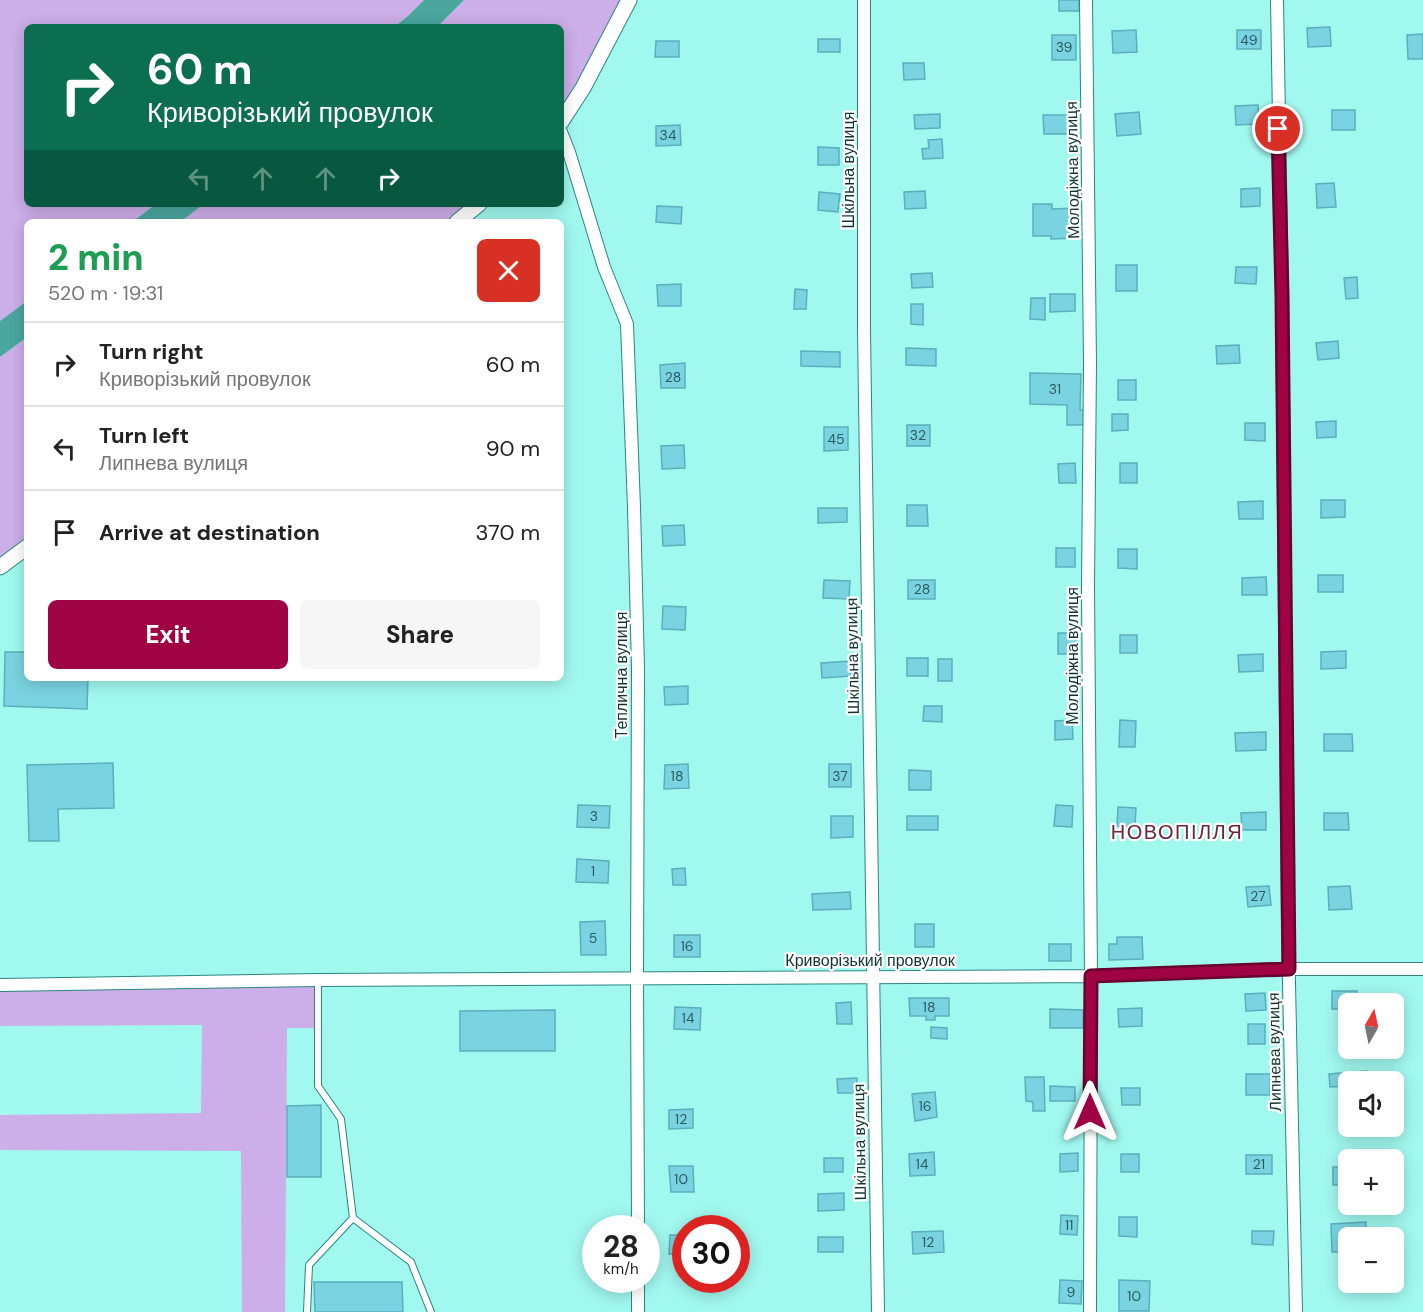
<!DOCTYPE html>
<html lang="en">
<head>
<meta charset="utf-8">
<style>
	:root { --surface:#fff; --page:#f6f6f6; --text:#222; --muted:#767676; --line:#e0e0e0; --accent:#a00343 }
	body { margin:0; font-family:"DM Sans",sans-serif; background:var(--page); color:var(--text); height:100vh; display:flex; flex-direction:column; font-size:22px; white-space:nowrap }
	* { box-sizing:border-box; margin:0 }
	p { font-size:20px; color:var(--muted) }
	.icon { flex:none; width:33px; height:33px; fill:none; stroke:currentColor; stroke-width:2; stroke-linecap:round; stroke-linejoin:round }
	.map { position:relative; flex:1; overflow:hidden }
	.details { position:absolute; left:24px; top:219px; width:540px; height:462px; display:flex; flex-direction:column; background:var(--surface); border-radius:9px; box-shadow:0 3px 15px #0003 }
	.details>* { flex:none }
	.banner { position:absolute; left:24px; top:24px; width:540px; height:183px; border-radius:9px; box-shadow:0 3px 15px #0003; background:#0b6e4f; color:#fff; overflow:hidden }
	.needle { width:39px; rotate:9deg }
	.tools { position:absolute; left:1338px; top:993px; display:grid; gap:12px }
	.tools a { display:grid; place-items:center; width:66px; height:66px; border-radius:9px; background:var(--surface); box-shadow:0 3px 15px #0003; font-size:30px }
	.speed { position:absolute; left:582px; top:1215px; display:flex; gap:12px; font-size:30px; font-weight:700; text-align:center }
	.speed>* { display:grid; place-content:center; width:78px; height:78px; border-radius:50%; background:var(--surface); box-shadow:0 3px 15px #0003; line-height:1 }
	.speed small { font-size:15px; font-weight:400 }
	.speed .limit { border:9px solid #d22; background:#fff; color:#111 }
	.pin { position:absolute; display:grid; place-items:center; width:51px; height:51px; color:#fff; margin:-26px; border:3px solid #fff; border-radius:50%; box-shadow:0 2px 6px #0007 }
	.me { position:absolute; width:66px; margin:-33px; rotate:0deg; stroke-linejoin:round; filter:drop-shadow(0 0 4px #0008) }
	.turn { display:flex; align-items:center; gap:21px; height:126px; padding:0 24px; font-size:27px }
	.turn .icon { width:78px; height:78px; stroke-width:2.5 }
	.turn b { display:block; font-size:42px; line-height:51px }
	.lanes { display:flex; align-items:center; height:57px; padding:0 24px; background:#0003; justify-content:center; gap:30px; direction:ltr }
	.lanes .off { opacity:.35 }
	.round { display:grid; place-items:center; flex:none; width:63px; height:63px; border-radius:9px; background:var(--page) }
	.summary { display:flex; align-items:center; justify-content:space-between; height:102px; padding:0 24px }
	h1 { font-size:36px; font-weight:800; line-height:45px; color:#1e9e55 }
	.primary-button { display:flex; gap:12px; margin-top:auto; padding:12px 24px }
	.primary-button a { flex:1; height:69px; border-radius:9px; background:var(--accent); color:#fff; font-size:24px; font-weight:800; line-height:69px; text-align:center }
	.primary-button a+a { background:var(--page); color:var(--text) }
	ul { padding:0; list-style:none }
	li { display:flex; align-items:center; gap:18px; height:84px; padding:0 24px; border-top:2px solid var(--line) }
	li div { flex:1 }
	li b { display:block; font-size:22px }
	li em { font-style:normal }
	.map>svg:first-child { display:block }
</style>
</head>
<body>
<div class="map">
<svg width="1423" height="1312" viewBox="0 0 1423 1312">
	<rect width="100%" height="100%" fill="#a1f8ef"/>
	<!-- green -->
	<path fill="#ccaee8" d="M0 0H424L408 16 394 27H27V204H156L132 222H27V301L0 321Z
		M464 0H629L561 122V27H437Z
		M204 204H479L457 222H180Z
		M27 337V547L0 567V357Z
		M318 980V1028H287L285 1312H242L241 1151 0 1150V1115L201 1113 202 1025 0 1026V985Z"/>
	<!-- water -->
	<path fill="#4ba69e" d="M424 0H464L437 27H394L408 16Z
		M156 204H204L180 222H132Z
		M27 301V337L0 357V321Z"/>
	<!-- building -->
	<path fill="#7ad3e0" stroke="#5aafbc" stroke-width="1.5" d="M1059 0H1079V11H1059Z
		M1330 27 1331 46 1308 47 1307 28Z
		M1136 30 1137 52 1113 53 1112 31Z
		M1237 30H1261V49H1237Z
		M1423 34V59H1408L1407 35Z
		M1052 35H1076V60H1052Z
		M818 39H840V52H818Z
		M656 41H679V57H655Z
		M903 63H924L925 79 904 80Z
		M1258 105 1259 124 1236 125 1235 106Z
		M1332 110H1355V130H1332Z
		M1139 112 1141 134 1117 136 1115 114Z
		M940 114V128L915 129 914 115Z
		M1043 115H1068V134H1044Z
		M680 125 681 145 656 146V126Z
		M942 139 943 158 923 159 922 149 929 148 928 140Z
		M818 147 839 148V165H818Z
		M1334 183 1336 207 1317 208 1316 184Z
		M1260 188V206L1241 207V189Z
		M925 191 926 208 905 209 904 192Z
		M819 192 840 194 838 212 818 210Z
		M1033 204H1052V209L1076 208 1077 238 1051 239V236H1033Z
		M657 206 682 207 681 224 656 222Z
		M1116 265H1137V291H1116Z
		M1236 267H1257L1256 284 1235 283Z
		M932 273 933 287 912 288 911 274Z
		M1357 277 1358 298 1346 299 1344 278Z
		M681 284V306H658L657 285Z
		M795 289 807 290 806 309H794Z
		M1050 294H1075V311L1050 312Z
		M1031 298H1045V320L1030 319Z
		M911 304H923V325L911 324Z
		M1338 341 1339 358 1318 360 1316 343Z
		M1239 345 1240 363 1217 364 1216 346Z
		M906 348 936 349V366L906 365Z
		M801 351 840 352V367L801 366Z
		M685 363V388H661L660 365Z
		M1030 373 1081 374 1080 410H1089L1088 425H1067V405L1030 404Z
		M1118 380H1136V400H1118Z
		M1112 414H1128V430L1112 431Z
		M1336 421V437L1317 438 1316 422Z
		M1245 423H1265V441L1245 440Z
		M907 425H930V446H907Z
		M824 427H848V450L824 451Z
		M684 445 685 468 662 469 661 446Z
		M1075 463 1076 483H1059L1058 464Z
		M1120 463H1137V483H1120Z
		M1321 500H1345V517L1321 518Z
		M1263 501V519H1239L1238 502Z
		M907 505H927L928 526H907Z
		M818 508H847V522L818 523Z
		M684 525 685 545 663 546 662 526Z
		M1056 548H1075V567H1056Z
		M1118 549H1137V569L1118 568Z
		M1318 575H1343V592H1318Z
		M1266 577 1267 595H1242V578Z
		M824 580 850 581 849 599 823 598Z
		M908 580H935V599H908Z
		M663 606 686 607 685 630 662 629Z
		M1058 633H1076V654H1058Z
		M1120 635H1137V653H1120Z
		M1346 651V668L1321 669V652Z
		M5 652H27V678H88L87 709 4 706Z
		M1263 654V671L1239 672 1238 655Z
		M907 658H928V676H907Z
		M938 659H952V681H938Z
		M850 661 851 676 822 678 821 663Z
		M688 686V704L665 705 664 687Z
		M924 706H942V722L923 721Z
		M1072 720 1073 739 1055 740V721Z
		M1120 720 1136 721 1135 747H1119Z
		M1266 732V750L1236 751 1235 733Z
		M1324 734H1352L1353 751H1324Z
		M113 763 114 808 58 809 59 841H29L27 765Z
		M688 764 689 788 664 789 665 765Z
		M829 764H851V787H829Z
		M909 770 931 771V790H909Z
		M578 805 610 806 609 828 577 827Z
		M1056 805 1073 806 1072 827 1054 826Z
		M1118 807 1136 808 1135 827 1117 826Z
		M1266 812V830H1242L1241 813Z
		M1324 813H1348L1349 830H1324Z
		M831 816H853V837L831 838Z
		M907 816H938V830H907Z
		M577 859 609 861 608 883 576 882Z
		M685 868 686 885H673L672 869Z
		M1269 886 1271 905 1248 907 1246 887Z
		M1350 886 1352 909 1329 910 1328 887Z
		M850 892 851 909 813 910 812 894Z
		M605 921 606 955H581L580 922Z
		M915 924H934V947H915Z
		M674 935H700V957H674Z
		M1117 937H1142L1143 959 1109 960V944H1117Z
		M1049 944H1071V961H1049Z
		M1332 991H1357V1004H1348V1009H1332Z
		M1265 993 1266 1010 1246 1011 1245 994Z
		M909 998H949V1016H935V1020H926V1016H910Z
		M851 1002 852 1024H837L836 1003Z
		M675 1007 701 1008 700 1030 674 1029Z
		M1142 1008V1026L1119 1027 1118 1009Z
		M1050 1009 1083 1010V1028H1050Z
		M555 1010V1051H460V1011Z
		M1248 1024H1265V1044H1248Z
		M931 1027 947 1028V1039L931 1038Z
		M1367 1071 1368 1082H1348V1086L1330 1087 1329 1074Z
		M1246 1074H1270V1095H1246Z
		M1025 1077H1044L1045 1111H1033V1102L1026 1101Z
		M857 1078V1093H838L837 1079Z
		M1050 1086 1075 1087V1101H1050Z
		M1121 1088H1140V1105H1122Z
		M935 1092 937 1117 915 1121 912 1094Z
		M321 1105V1177H287V1106Z
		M693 1109V1128L669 1129V1110Z
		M934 1152 935 1175 910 1176 909 1154Z
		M1078 1153V1171L1060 1172V1154Z
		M1121 1154H1139V1172H1121Z
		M1246 1155H1272V1174H1246Z
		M824 1158H843V1172H824Z
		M669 1166H693L694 1192H671Z
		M1333 1167H1348V1185H1333Z
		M844 1193V1210L818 1211V1194Z
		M1061 1215 1078 1216 1077 1235 1060 1234Z
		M1119 1217H1137V1237L1119 1236Z
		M1366 1222V1238H1348V1252H1332L1331 1224Z
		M943 1231 944 1252 913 1254 912 1232Z
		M1252 1231H1274L1273 1245 1252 1244Z
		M670 1235H686V1254H669Z
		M818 1237H843V1252H818Z
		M1060 1280 1082 1281 1081 1304 1059 1303Z
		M1119 1280 1150 1281 1149 1311H1119Z
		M314 1282H402L403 1312H315Z"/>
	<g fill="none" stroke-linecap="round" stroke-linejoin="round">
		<defs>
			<path id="service" d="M353 1218 411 1262 431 1312
				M307 1312 309 1265 353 1218 341 1119 318 1086V980"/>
			<path id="minor" d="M864 0V330L878 1312
				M1086 0 1090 363 1088 586 1091 976 1090 1312
				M1277 0 1282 295 1288 936 1296 1312
				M561 132 569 152 604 267 627 324 634 507 638 668 637 978 638 1228
				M0 985 318 980 1091 976 1289 969H1423
				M638 1280V1312"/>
			<path id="tertiary" d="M561 122 583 88 629 0
				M457 222 479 204
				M0 567 27 547"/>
		</defs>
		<!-- service casing -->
		<use href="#service" stroke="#2b867f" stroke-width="8"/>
		<!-- minor casing -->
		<use href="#minor" stroke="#2b867f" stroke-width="14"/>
		<!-- tertiary casing -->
		<use href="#tertiary" stroke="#2b867f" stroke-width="17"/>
		<!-- service -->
		<use href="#service" stroke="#fff" stroke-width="6"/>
		<!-- minor -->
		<use href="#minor" stroke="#fff" stroke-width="12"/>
		<!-- tertiary -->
		<use href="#tertiary" stroke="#fff" stroke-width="15"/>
	</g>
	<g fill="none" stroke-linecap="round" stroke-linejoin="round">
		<defs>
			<path id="route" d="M1090 1112 1091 976 1289 969 1282 295 1278 129"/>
		</defs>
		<!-- route casing -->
		<use href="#route" stroke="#68022c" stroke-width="15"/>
		<!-- route -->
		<use href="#route" stroke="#a00343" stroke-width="10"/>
	</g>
	<g text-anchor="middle" stroke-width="4.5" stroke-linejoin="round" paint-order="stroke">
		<!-- number labels -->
		<g font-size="14" fill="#2a5c5e">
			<text x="1249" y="45">49</text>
			<text x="1064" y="52">39</text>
			<text x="668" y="140">34</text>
			<text x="673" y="382">28</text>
			<text x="1055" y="394">31</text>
			<text x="918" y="440">32</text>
			<text x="836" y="444">45</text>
			<text x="922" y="594">28</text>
			<text x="677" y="781">18</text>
			<text x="840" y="781">37</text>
			<text x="594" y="821">3</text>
			<text x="593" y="876">1</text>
			<text x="1258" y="901">27</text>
			<text x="593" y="943">5</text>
			<text x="687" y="951">16</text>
			<text x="929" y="1012">18</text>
			<text x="688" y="1023">14</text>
			<text x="925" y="1111">16</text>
			<text x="681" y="1124">12</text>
			<text x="922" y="1169">14</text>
			<text x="1259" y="1169">21</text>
			<text x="681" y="1184">10</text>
			<text x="1069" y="1230">11</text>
			<text x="928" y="1247">12</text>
			<text x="1071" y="1297">9</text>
			<text x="1134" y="1301">10</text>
		</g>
		<!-- street labels -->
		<g font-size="16" fill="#103532" stroke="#fff">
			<text transform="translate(848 170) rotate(-90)" y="6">Шкільна вулиця</text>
			<text transform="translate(1072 170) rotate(-91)" y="6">Молодіжна вулиця</text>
			<text transform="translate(852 656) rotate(-91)" y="6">Шкільна вулиця</text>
			<text transform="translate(1072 656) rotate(-90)" y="6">Молодіжна вулиця</text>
			<text transform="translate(621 675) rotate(-90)" y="6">Теплична вулиця</text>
			<text x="870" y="966">Криворізький провулок</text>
			<text transform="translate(1274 1052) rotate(-91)" y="6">Липнева вулиця</text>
			<text transform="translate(859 1142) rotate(-91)" y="6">Шкільна вулиця</text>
		</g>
		<!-- quarter labels -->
		<g font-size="20" letter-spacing="1.5" fill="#6b2537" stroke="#fff">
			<text x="1177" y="839">НОВОПІЛЛЯ</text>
		</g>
	</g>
</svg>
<div class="tools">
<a><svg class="needle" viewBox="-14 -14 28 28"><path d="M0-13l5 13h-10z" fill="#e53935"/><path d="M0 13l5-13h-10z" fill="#767676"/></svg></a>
<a><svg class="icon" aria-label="sound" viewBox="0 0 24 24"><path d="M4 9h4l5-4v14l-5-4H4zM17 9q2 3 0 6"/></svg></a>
<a>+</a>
<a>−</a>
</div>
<div class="speed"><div>28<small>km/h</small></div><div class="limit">30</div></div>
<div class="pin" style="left:1278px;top:129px;background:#d93025"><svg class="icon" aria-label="arrive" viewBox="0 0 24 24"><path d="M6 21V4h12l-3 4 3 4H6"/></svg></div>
<svg class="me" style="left:1090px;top:1112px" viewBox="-20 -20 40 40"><path d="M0-17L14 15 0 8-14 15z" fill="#a00343" stroke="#fff" stroke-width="4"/></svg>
<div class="banner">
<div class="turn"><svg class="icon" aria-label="right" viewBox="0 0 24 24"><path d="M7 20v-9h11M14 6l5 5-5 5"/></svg><div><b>60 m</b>Криворізький провулок</div></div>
<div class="lanes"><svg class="icon off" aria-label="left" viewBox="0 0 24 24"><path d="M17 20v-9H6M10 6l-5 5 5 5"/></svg><svg class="icon off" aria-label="ahead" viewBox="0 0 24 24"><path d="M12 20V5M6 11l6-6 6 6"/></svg><svg class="icon off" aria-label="ahead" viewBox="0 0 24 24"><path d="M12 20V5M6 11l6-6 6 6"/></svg><svg class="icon" aria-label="right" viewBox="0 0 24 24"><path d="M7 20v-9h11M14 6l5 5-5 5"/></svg></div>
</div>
<section class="details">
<div class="summary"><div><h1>2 min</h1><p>520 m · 19:31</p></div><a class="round" style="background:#d93025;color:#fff"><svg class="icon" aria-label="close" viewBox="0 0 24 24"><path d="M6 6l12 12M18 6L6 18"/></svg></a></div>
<ul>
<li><svg class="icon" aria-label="right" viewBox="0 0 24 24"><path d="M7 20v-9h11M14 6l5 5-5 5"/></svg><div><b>Turn right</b><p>Криворізький провулок</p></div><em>60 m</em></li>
<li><svg class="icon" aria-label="left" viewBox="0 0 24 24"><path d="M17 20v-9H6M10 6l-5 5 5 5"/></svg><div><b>Turn left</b><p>Липнева вулиця</p></div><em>90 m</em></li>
<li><svg class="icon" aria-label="arrive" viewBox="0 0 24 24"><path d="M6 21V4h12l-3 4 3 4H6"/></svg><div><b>Arrive at destination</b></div><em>370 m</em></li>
</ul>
<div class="primary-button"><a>Exit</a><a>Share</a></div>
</section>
</div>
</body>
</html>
